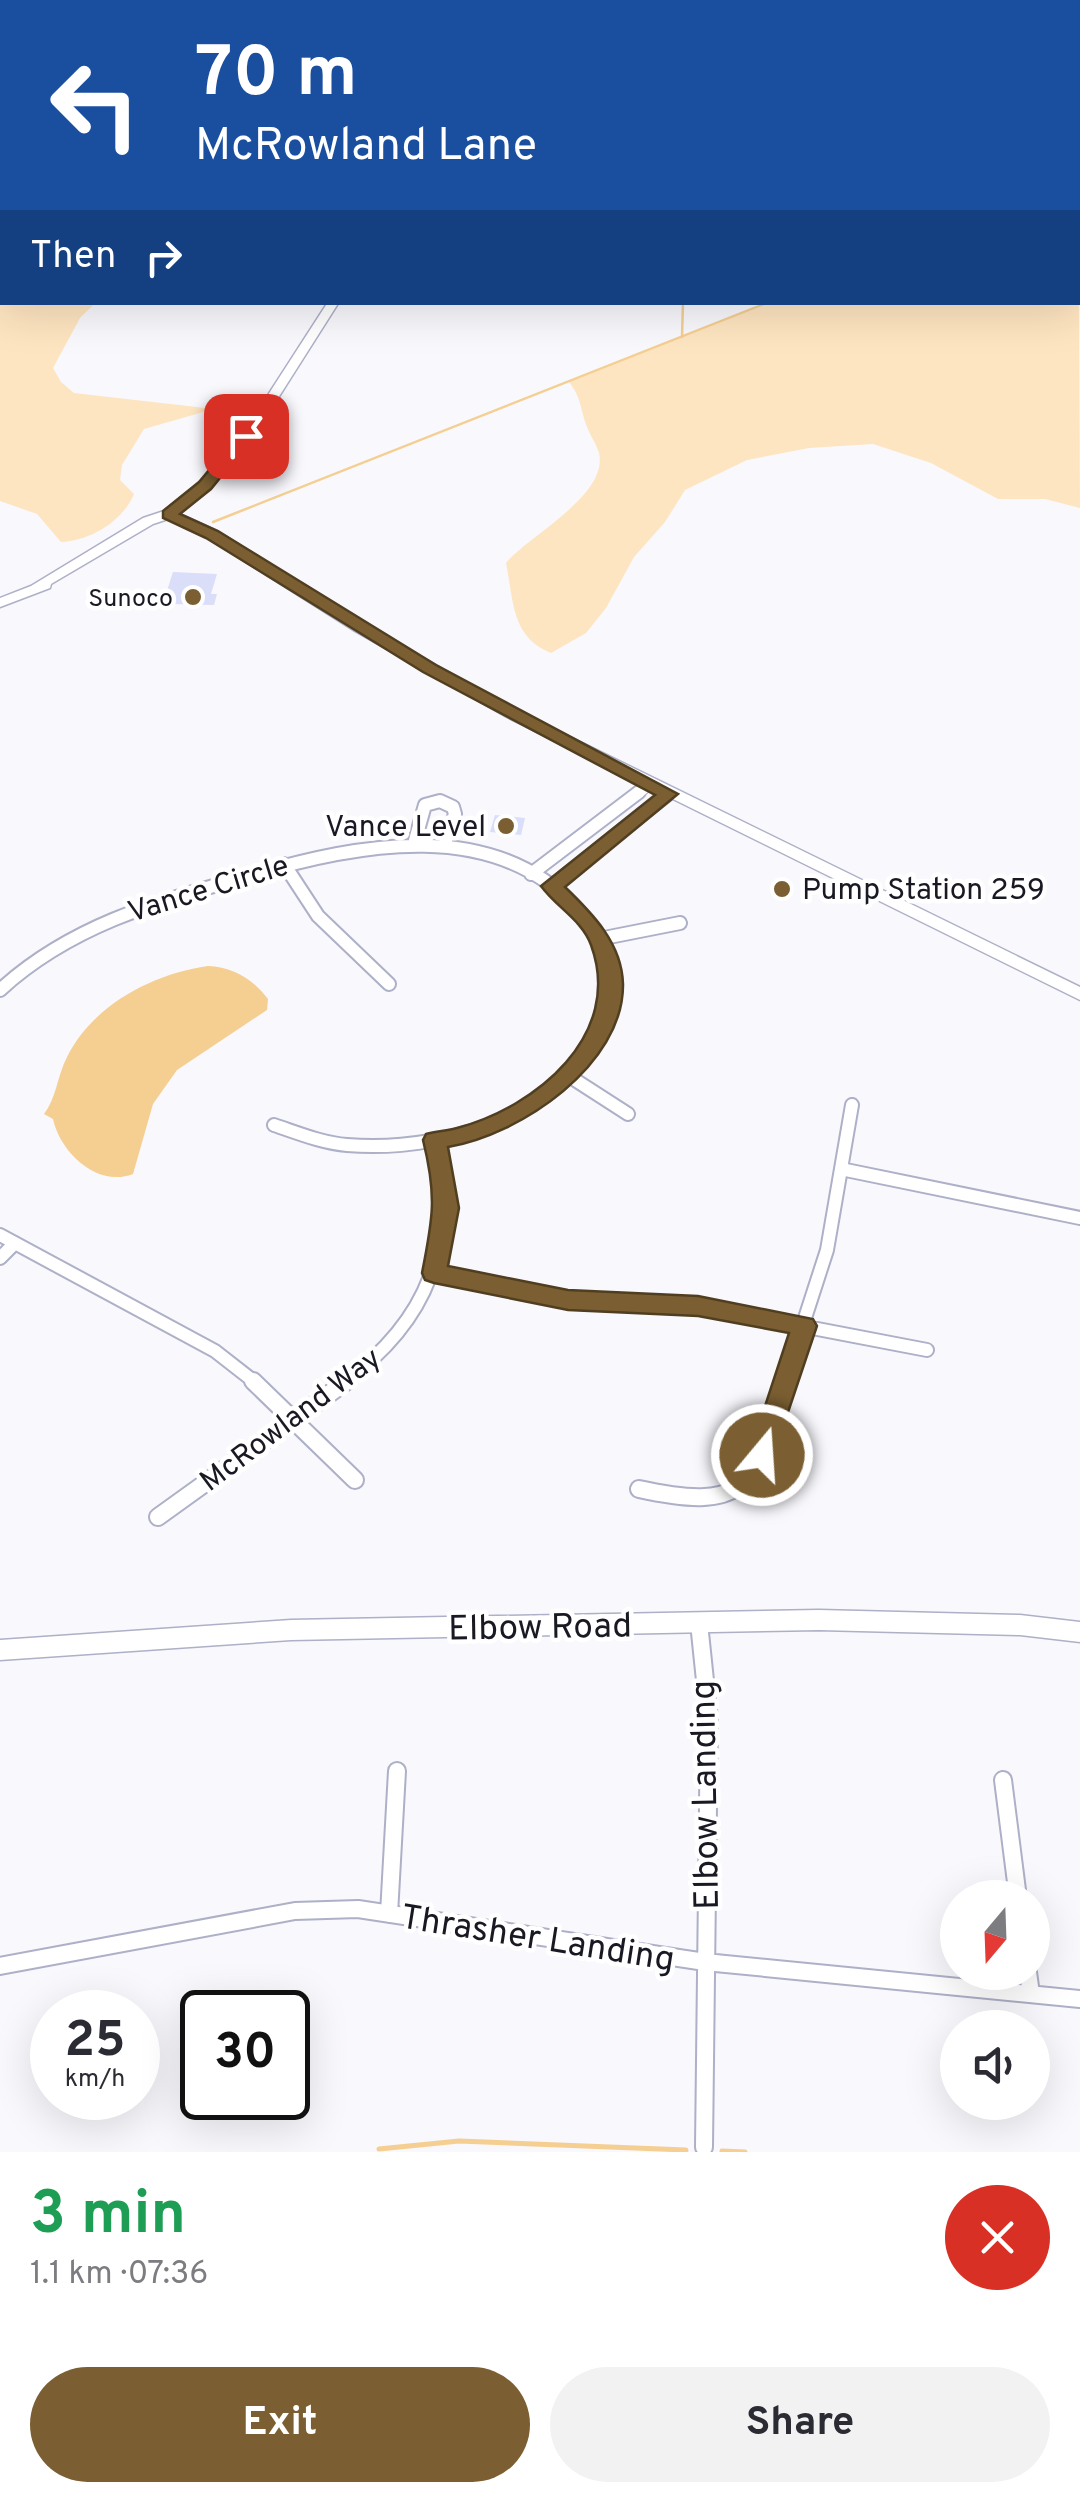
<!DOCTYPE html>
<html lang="en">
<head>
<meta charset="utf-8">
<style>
	:root { --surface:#fff; --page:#f2f2f3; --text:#2b2b33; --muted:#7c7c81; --accent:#7b5f32 }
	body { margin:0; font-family:Overpass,sans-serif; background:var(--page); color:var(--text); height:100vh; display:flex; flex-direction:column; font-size:38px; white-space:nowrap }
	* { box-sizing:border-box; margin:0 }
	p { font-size:32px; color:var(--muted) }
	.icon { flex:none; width:55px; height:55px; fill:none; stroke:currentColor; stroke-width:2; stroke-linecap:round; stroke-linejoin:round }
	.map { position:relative; height:2152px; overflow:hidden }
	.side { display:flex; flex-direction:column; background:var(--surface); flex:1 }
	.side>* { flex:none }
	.hud { position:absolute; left:0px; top:0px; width:1080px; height:305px; box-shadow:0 10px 40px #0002; background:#1a4fa0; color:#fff; overflow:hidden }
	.needle { width:65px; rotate:199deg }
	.tools { position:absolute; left:940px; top:1880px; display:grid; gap:20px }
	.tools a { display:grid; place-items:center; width:110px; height:110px; border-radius:50%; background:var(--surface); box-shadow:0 10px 40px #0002; font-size:50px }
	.speed { position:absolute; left:30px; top:1990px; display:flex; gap:20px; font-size:50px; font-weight:700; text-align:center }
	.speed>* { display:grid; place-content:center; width:130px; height:130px; border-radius:50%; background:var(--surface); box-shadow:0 10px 40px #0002; line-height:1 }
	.speed small { font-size:25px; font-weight:400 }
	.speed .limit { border:5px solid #111; border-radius:15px; background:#fff; color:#111 }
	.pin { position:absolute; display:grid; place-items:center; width:85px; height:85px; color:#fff; margin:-42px; border-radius:20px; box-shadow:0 5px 15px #0006 }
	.me { position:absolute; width:110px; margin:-55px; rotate:18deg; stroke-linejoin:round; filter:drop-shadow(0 0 8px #0008) }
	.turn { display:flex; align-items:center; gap:35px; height:210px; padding:0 30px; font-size:45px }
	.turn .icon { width:130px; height:130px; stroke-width:2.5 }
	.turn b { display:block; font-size:70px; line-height:85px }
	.then { display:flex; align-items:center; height:95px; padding:0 30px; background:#0003; gap:20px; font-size:38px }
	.round { display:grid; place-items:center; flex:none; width:105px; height:105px; border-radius:52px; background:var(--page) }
	.summary { display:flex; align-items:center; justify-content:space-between; height:170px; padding:0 30px }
	h1 { font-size:60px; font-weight:700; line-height:75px; color:#1e9e55 }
	.primary-button { display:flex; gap:20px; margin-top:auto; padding:20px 30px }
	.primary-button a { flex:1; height:115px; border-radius:60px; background:var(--accent); color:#fff; font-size:40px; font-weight:700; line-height:115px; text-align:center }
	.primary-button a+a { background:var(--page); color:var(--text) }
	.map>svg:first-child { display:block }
</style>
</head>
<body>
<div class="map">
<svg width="1080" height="2152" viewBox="0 0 1080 2152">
	<rect width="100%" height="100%" fill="#f8f8fd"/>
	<!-- green -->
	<path fill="#fee5c1" d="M0 0H516L2 2V302L95 303 80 318 53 368 61 382 74 393 214 409 144 429 122 465 120 480 134 494C123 521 90 541 61 542L37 514 0 501Z
		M1078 132 1080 508 1045 499H998L931 463 873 444 809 448 747 460 685 490 665 522 634 557 606 608 586 633 551 653C511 637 514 602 506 563 528 536 609 495 599 453 596 443 589 434 586 424 580 407 581 397 569 382L769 303 1078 302Z"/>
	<!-- water -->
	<path fill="#f5ce91" d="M208 966C233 967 253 979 268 999L267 1010 177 1070 153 1104 133 1174C97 1188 60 1152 53 1119L44 1114C56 1099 57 1077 67 1057 93 1005 152 974 208 966Z"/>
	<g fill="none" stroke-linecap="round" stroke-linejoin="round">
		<!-- stream-far1 -->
		<path stroke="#f5ce91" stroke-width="2.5" d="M682 337 683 302
			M213 522 769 302"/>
		<!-- stream -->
		<path stroke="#f5ce91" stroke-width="5" d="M379 2149 459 2141 686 2150
			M722 2151 745 2152"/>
	</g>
	<!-- building -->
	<path fill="#dadef8" d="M173 572 217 574 211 594H217L214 605 168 604 169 601 164 600Z
		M495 815 525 818 521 835 490 832Z"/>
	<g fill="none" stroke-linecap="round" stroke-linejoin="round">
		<defs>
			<path id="street-far3" d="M729 0 756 2"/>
			<path id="street-far2" d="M636 795 649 785"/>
			<path id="street-far1" d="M414 844 425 805 440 801 453 807 455 814 444 846
				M284 864 318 916 389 984
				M531 874 639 792
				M552 886 668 794
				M599 939 680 923
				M0 990C72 924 160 901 252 875 359 844 495 816 579 911 596 931 614 958 612 986 602 1107 450 1154 347 1145 322 1143 298 1133 274 1125
				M569 1076 628 1114
				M841 1169 1080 1218
				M0 1235 215 1351 256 1383
				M0 1258 15 1243
				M434 1273 568 1300 698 1306 927 1350
				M343 1383C430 1320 457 1244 435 1140
				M784 1383 827 1250 852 1105"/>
			<path id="street" d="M253 1381 355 1480
				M639 1489C757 1515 752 1479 784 1381
				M158 1517 347 1381
				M699 1623 709 1719 704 2147
				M1003 1780 1018 1898
				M389 1914 397 1771
				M0 1966 295 1911 358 1909 705 1962 1080 1999
				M1028 1972 1031 1994"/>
			<path id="secondary" d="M328 302H339L266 417 210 489 178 513 217 531 365 625 517 711 1080 987V1000L507 717 355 631 207 537 168 519 153 524 51 584 50 588 0 607V598L31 586 143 518 164 511 200 483 257 412Z
				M819 1610 1020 1615 1080 1622V1642L1020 1635 819 1630 291 1640 0 1660V1640L291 1620Z"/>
		</defs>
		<!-- street-far3 casing -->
		<use href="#street-far3" stroke="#adb0c7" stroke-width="10"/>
		<!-- street-far2 casing -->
		<use href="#street-far2" stroke="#adb0c7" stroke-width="12"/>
		<!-- street-far1 casing -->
		<use href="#street-far1" stroke="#adb0c7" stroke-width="16"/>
		<!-- street casing -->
		<use href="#street" stroke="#adb0c7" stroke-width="20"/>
		<!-- secondary casing -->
		<use href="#secondary" stroke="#adb0c7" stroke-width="3"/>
		<!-- street-far3 -->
		<use href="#street-far3" stroke="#fff" stroke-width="8"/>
		<!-- street-far2 -->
		<use href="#street-far2" stroke="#fff" stroke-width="10"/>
		<!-- street-far1 -->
		<use href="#street-far1" stroke="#fff" stroke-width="12"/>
		<!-- street -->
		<use href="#street" stroke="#fff" stroke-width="16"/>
		<!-- secondary -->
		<use href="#secondary" fill="#fff" fill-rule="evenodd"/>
	</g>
	<!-- route -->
	<path fill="#7b5f32" stroke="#503e20" stroke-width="2.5" d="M240 433 254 436 211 489 180 514 218 531 436 665 678 794 565 887C592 913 622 943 623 984 624 1065 520 1135 448 1147L459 1208 448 1266 568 1290 698 1296 813 1319 817 1326 771 1463 762 1466 753 1463 749 1455 789 1333 698 1316 568 1310 434 1283 425 1280 422 1273C433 1218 437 1196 423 1140L426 1134C437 1131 447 1131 457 1128 536 1107 624 1035 591 945 582 920 556 907 541 886L655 795 423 672 206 538 163 518V511L199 482Z"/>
	<!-- markers -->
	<g fill="#7b5f32" stroke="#fff" stroke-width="4">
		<circle cx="193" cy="597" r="10"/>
		<circle cx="506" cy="826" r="10"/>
		<circle cx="782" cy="889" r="10"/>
	</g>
	<g text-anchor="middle" stroke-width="9" stroke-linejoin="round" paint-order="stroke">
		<!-- far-poi labels -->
		<g font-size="25" fill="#181922" stroke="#fff" text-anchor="end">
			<text x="173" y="606">Sunoco</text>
		</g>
		<!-- poi labels -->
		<g font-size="30" fill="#181922" stroke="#fff" text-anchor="end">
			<text x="486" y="836">Vance Level</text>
			<text x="802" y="899" text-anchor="start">Pump Station 259</text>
		</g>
		<!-- street labels -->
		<g font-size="30" fill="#181922" stroke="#fff">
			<text transform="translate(208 888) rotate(-17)" y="10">Vance Circle</text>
			<text transform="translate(290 1419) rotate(-37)" y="10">McRowland Way</text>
		</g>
		<!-- near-street labels -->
		<g font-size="35" fill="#181922" stroke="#fff">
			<text transform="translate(540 1626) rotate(-1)" y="12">Elbow Road</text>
			<text transform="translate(704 1795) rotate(-91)" y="12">Elbow Landing</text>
			<text transform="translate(538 1937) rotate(9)" y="12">Thrasher Landing</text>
		</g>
	</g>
</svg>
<div class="tools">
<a><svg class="needle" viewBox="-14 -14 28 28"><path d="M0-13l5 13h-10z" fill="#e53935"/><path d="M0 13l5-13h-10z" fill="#7c7c81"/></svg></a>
<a><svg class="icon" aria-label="sound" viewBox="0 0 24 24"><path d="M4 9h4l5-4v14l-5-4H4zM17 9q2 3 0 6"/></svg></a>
</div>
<div class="speed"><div>25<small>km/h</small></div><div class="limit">30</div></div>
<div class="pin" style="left:246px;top:436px;background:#d93025"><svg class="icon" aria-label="arrive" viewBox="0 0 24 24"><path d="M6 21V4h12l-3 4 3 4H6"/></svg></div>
<svg class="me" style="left:762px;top:1455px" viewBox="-20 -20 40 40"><circle r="17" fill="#7b5f32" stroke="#fff" stroke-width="3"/><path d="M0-11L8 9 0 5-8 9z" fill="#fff"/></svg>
<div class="hud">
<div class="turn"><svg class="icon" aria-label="left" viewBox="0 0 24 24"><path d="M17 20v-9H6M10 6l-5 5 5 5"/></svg><div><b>70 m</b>McRowland Lane</div></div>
<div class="then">Then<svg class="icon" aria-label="right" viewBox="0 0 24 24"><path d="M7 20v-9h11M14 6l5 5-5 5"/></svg></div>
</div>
</div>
<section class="side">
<div class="summary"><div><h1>3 min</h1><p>1.1 km · 07:36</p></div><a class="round" style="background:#d93025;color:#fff"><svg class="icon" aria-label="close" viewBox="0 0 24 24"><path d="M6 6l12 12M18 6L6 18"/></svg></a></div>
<div class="primary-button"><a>Exit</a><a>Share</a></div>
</section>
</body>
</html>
